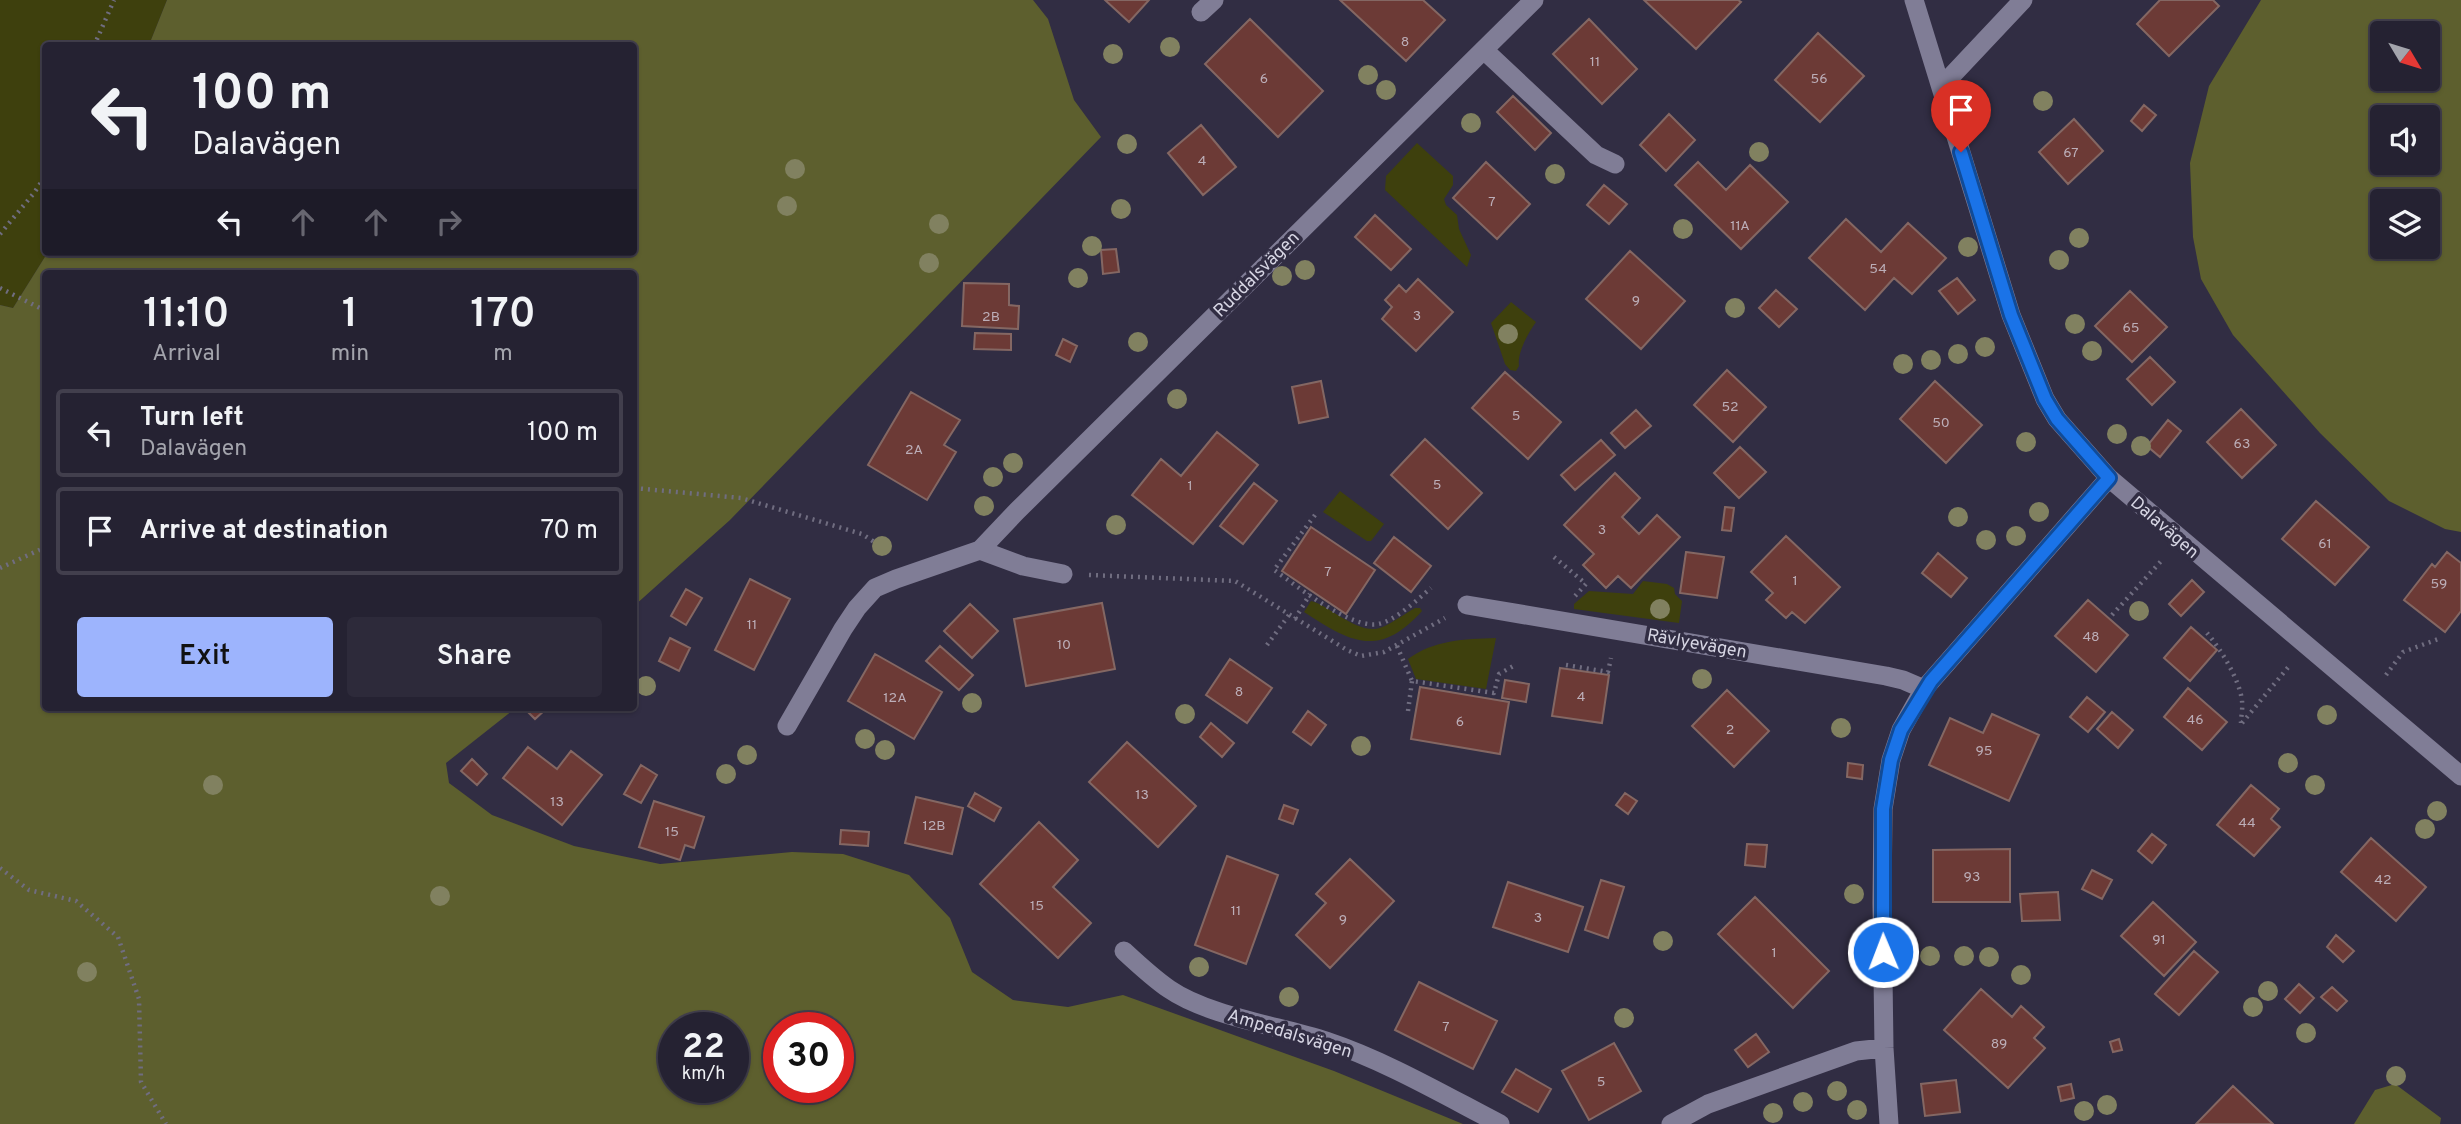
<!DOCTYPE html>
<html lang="en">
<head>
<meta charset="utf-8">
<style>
	:root { --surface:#252232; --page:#2d2a3a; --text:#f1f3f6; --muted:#a3a4ac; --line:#423f4d; --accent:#9db4fd }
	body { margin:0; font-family:Overpass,sans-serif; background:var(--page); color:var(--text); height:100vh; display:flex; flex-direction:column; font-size:26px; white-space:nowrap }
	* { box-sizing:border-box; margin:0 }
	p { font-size:23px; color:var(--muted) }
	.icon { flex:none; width:38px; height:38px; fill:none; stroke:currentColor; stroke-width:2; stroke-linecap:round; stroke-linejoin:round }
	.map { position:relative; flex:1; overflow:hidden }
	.details { position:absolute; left:42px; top:270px; width:595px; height:441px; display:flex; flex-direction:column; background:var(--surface); border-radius:7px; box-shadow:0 2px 5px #0004,0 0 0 2px var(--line) }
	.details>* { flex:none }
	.guide { position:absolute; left:42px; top:42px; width:595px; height:214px; border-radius:7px; box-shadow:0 2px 5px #0004,0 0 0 2px var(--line); background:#252232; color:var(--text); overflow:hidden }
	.needle { width:46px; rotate:128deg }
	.buttons { position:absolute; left:2370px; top:21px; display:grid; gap:14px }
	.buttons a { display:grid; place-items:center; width:70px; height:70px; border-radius:7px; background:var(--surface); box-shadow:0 2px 5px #0004,0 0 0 2px var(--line); font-size:35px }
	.speed { position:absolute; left:658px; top:1012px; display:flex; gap:14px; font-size:35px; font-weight:700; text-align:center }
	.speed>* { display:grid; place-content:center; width:91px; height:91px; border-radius:50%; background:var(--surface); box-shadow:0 2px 5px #0004,0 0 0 2px var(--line); line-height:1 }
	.speed small { font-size:18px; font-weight:400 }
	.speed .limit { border:10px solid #d22; background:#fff; color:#111 }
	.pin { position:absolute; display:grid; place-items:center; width:60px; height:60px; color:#fff; margin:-72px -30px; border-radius:50% 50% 50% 0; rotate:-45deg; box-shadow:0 0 7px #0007 }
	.pin .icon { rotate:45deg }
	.me { position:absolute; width:77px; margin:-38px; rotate:359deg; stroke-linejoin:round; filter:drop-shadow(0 0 5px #0008) }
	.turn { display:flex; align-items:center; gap:24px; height:147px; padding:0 35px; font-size:32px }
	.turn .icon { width:91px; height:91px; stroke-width:2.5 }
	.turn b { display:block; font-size:49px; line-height:60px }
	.lanes { display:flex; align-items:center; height:66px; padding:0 35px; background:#0003; justify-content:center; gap:35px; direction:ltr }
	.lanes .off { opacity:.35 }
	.eta { display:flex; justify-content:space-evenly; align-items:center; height:119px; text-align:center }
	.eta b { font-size:42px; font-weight:600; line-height:49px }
	.cta { display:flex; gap:14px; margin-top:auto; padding:14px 35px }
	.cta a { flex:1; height:80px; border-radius:7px; background:var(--accent); color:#111; font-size:28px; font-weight:600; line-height:80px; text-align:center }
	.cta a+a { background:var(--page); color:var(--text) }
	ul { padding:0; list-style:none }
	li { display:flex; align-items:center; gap:21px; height:88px; margin:0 14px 10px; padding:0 21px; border:4px solid var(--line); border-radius:7px }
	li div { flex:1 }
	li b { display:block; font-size:26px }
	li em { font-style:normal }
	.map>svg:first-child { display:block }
</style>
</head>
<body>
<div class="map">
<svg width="2461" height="1124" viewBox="0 0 2461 1124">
	<rect width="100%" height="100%" fill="#312d43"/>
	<!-- green -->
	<path fill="#3e400d" d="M0 0H167L149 45 46 46V252H48L13 308 0 305Z
		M1417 143 1453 176V185L1444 199 1446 205 1457 215 1459 229 1471 255 1467 267 1385 190 1386 176Z
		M1511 302 1536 322C1528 333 1517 353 1519 366L1516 371 1510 370 1505 364 1491 323Z
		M1340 491 1384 524 1371 541H1367L1323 512Z
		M1643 581 1667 584 1674 588 1675 594 1682 601 1679 623 1574 609V604L1589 591 1633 594Z
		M1311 601C1320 603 1328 609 1336 614 1377 639 1378 630 1415 608H1420L1422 611C1379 659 1350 642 1304 612Z
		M1496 638 1486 689 1416 679 1408 659C1434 640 1464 639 1496 638Z"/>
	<!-- forest -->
	<path fill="#5d5f2e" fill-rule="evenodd" d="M167 0H1033L1048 19 1074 100 1101 137 730 520 634 606V273H46V707H517L446 763 449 783 492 815 574 846 660 864 792 852 843 854 909 875 950 918 972 972 1013 1000 1068 1007 1123 995 1334 1071 1463 1124H0V305L13 308 48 252H634V46L149 45ZM674 1027H733V1087H674ZM779 1027H838V1087H779Z
		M2261 0H2461V532L2445 529 2389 501 2320 433 2233 335 2201 279 2193 237 2190 163 2209 86ZM2382 33H2427V79H2382ZM2382 117H2427V163H2382ZM2382 201H2427V247H2382Z
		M2395 1084 2441 1118 2440 1124H2354L2375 1090Z"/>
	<!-- building -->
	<path fill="#6c3a36" stroke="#846763" stroke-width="2" d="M1105 0H1149L1129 22Z
		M1340 0H1423L1445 20 1406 61Z
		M1644 0H1738L1741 2 1696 49Z
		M2160 0H2213L2219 6 2169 56 2137 24Z
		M1250 19 1323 91 1278 137 1205 64Z
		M1589 19 1637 69 1602 104 1553 54Z
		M1818 33 1864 76 1820 122 1775 80Z
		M1513 96 1551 133 1535 150 1497 112Z
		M2144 105 2156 115 2142 131 2131 121Z
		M1669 114 1695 140 1666 171 1640 145Z
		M2074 119 2103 151 2068 184 2039 152Z
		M1201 125 1236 167 1203 195 1168 153Z
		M1486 162 1530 204 1497 239 1453 198Z
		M1698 162 1726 190 1750 165 1788 202 1741 249 1675 185Z
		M1604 185 1627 204 1609 224 1587 205Z
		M1375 215 1411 249 1391 270 1355 237Z
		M1846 219 1881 252 1908 223 1946 258 1912 294 1894 278 1865 310 1809 258Z
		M1116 249 1119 272 1103 274 1101 250Z
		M1630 251 1685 301 1641 349 1586 299Z
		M1957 278 1975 300 1958 314 1939 291Z
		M1418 279 1453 312 1416 351 1382 319 1392 307 1385 300 1399 285 1406 292Z
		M964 283 1009 284V305L1019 306 1018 329 962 326Z
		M1776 290 1797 309 1779 327 1759 308Z
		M2130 291 2167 327 2132 362 2095 326Z
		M975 333 1011 334V350L974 349Z
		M1063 339 1077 346 1070 362 1056 355Z
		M2150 357 2175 382 2152 405 2127 379Z
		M1727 370 1766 407 1733 442 1694 405Z
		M1505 372 1561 422 1528 459 1472 408Z
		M1321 381 1328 417 1299 423 1292 387Z
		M1935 381 1982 425 1946 463 1900 419Z
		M911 392 960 420 944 445 956 452 927 500 868 465Z
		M2241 409 2276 445 2242 478 2207 442Z
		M1636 410 1651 426 1625 448 1611 433Z
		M2168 420 2181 431 2160 457 2147 446Z
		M1217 432 1258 465 1193 544 1132 495 1161 459 1181 476Z
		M1425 439 1482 493 1448 529 1391 475Z
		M1601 440 1615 455 1575 490 1561 475Z
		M1740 447 1766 472 1739 498 1714 473Z
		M1615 473 1640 498 1622 517 1639 534 1657 515 1680 537 1631 588 1618 576 1606 588 1583 565 1594 554 1564 525Z
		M1254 483 1277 501 1243 544 1220 526Z
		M2316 501 2369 547 2335 585 2282 539Z
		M1725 507 1734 508 1731 531 1722 530Z
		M1311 527 1375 570 1346 614 1282 571Z
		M1786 536 1840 587 1805 623 1792 612 1786 618 1766 600 1773 593 1751 572Z
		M1394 537 1431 566 1411 592 1374 563Z
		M1686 552 1724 557 1717 598 1680 593Z
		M2447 552 2461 563V611L2445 632 2404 600 2432 564 2435 567Z
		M1938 553 1967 578 1951 597 1922 573Z
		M750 579 790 599 754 670 715 650Z
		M2192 580 2204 592 2181 616 2169 604Z
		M686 589 702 598 686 625 671 616Z
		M2088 600 2128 635 2096 672 2055 636Z
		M1102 603 1115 669 1026 686 1014 619Z
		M970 604 998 631 972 658 944 631Z
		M2191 627 2217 650 2190 681 2164 658Z
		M670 638 690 648 679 671 659 661Z
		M940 646 973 675 959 690 926 661Z
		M875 654 942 692 914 739 848 701Z
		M1230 659 1272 688 1247 723 1206 695Z
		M1560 668 1609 675 1602 723 1552 716Z
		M1505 680 1529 684 1526 702 1502 698Z
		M1420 687 1509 702 1500 754 1411 739Z
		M2188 688 2227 722 2202 750 2164 717Z
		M1727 690 1769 731 1734 767 1692 726Z
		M2087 697 2105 712 2088 732 2070 717Z
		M528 707H545L546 709 535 719 526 710Z
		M1308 711 1326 725 1311 745 1293 732Z
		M2112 712 2133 730 2118 748 2097 729Z
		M1992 714 2039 735 2009 801 1929 765 1950 718 1983 733Z
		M1211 723 1234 743 1222 757 1200 737Z
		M1127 742 1196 806 1158 847 1089 782Z
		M528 747 557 769 571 751 602 775 562 825 503 778Z
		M472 759 487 774 477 785 461 771Z
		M1848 763 1863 765 1862 779 1847 777Z
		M641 765 657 775 641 803 624 794Z
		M2251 785 2279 809 2271 819 2280 827 2254 856 2217 825Z
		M975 793 1001 808 994 821 968 806Z
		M1625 793 1637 801 1628 814 1616 805Z
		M916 797 963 808 952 854 905 843Z
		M654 801 704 817 694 848 685 845 680 860 639 847Z
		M1284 805 1298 810 1293 824 1279 819Z
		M1039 822 1078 860 1053 887 1091 923 1058 958 980 884Z
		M841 830 869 832 868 846 840 844Z
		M2152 834 2166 845 2152 863 2138 851Z
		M2371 838 2426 887 2396 921 2341 872Z
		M1747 844 1767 845 1765 867 1745 865Z
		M2010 849V902H1933V850Z
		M1227 856 1278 875 1246 964 1195 945Z
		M1350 859 1394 901 1330 968 1296 935 1326 903 1316 894Z
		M2092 870 2112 880 2102 899 2082 889Z
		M1601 880 1624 887 1608 938 1585 930Z
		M1508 882 1583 907 1568 952 1493 927Z
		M2058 892 2060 920 2022 921 2020 894Z
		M1755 897 1829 971 1793 1008 1718 934Z
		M2153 902 2196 942 2164 976 2121 936Z
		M2336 935 2354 951 2343 962 2327 947Z
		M2194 951 2218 972 2179 1015 2155 994Z
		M1419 982 1497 1021 1473 1069 1395 1030Z
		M2299 984 2314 998 2300 1013 2285 999Z
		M2332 987 2347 1001 2337 1011 2321 997Z
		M1981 989 2012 1017 2021 1006 2044 1027 2034 1038 2045 1048 2008 1088 1944 1030Z
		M1756 1034 1769 1052 1748 1067 1735 1050Z
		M2119 1039 2122 1050 2113 1052 2110 1042Z
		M1614 1043 1641 1091 1589 1120 1562 1071Z
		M1516 1069 1551 1089 1538 1112 1502 1092Z
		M1956 1080 1960 1112 1925 1116 1921 1084Z
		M2071 1084 2074 1098 2061 1101 2058 1087Z
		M2233 1086 2273 1124H2196Z"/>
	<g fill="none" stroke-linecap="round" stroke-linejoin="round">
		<!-- path -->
		<path stroke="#706d80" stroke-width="4.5" stroke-dasharray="2 5" stroke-linecap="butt" d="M94 46 114 0
			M0 234 34 193 46 175
			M0 288 46 311
			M634 488 741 498 862 534 888 551
			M1315 515 1274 570C1297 586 1350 629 1378 624 1395 621 1418 599 1431 588
			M1554 557 1586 584 1575 596
			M0 568 46 547
			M1089 575 1235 581 1347 650 1361 656 1384 652 1445 618
			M2112 615 2163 559
			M1295 619 1310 594
			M2207 633C2220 648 2240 680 2242 701 2243 708 2241 716 2241 723
			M1267 645 1289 615
			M1397 646 1412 681 1494 693 1499 674 1515 665
			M1566 665 1608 672 1611 658
			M2386 675 2403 652 2441 638
			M1408 711 1412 681
			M2242 723 2290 665
			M0 868 29 890 76 901 118 937 139 999 141 1082 166 1124"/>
		<!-- service -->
		<path stroke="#807d96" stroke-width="19" d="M1201 12 1214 0
			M1484 50 1596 155 1615 164
			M980 550 1023 566 1063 574"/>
		<!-- minor -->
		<path stroke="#807d96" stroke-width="19" d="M1914 0 2011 315 2045 399 2057 419 2109 478 2461 776
			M1942 86 2023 0
			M1467 605 1886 676 1903 680 1924 689
			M787 726 843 629 857 608 875 588 896 579 980 550 1017 511 1534 0
			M1124 951C1138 964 1153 978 1169 989 1208 1016 1280 1026 1326 1041 1386 1061 1444 1095 1500 1124
			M1671 1124 1708 1104 1856 1051 1884 1048
			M1889 1124 1884 1048 1882 903 1883 809 1891 760 1901 730 1924 689 2109 478"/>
	</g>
	<!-- trees -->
	<g fill="#818160">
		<circle cx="1170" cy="47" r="10"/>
		<circle cx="1113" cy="54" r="10"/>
		<circle cx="1368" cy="75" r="10"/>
		<circle cx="1386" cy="90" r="10"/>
		<circle cx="2043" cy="101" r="10"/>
		<circle cx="1471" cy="123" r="10"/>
		<circle cx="1127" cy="144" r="10"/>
		<circle cx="1759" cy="152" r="10"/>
		<circle cx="795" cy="169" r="10"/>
		<circle cx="1555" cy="174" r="10"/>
		<circle cx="787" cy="206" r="10"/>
		<circle cx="1121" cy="209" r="10"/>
		<circle cx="939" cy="224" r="10"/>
		<circle cx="1683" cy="229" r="10"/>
		<circle cx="2079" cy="238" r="10"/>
		<circle cx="1092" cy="246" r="10"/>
		<circle cx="1968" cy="247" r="10"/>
		<circle cx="2059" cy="260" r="10"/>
		<circle cx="929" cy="263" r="10"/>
		<circle cx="1305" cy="270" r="10"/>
		<circle cx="1282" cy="276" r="10"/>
		<circle cx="1078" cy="278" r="10"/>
		<circle cx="1735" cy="308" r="10"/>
		<circle cx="2075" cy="324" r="10"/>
		<circle cx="1508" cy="334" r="10"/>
		<circle cx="1138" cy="342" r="10"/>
		<circle cx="1985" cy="347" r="10"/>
		<circle cx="2092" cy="351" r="10"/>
		<circle cx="1958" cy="354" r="10"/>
		<circle cx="1931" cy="360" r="10"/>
		<circle cx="1903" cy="364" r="10"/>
		<circle cx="1177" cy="399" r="10"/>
		<circle cx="2117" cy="434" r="10"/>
		<circle cx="2026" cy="442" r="10"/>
		<circle cx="2141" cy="446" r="10"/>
		<circle cx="1013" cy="463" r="10"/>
		<circle cx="993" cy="477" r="10"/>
		<circle cx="984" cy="506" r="10"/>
		<circle cx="2039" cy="512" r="10"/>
		<circle cx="1958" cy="517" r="10"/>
		<circle cx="1116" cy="525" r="10"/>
		<circle cx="2016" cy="536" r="10"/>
		<circle cx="1986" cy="540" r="10"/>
		<circle cx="882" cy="546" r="10"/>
		<circle cx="1660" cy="609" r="10"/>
		<circle cx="2139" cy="611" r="10"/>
		<circle cx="1702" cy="679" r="10"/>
		<circle cx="646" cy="686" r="10"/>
		<circle cx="972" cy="703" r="10"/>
		<circle cx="1185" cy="714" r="10"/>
		<circle cx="2327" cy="715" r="10"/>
		<circle cx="1841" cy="728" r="10"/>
		<circle cx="865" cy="739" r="10"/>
		<circle cx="1361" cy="746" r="10"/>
		<circle cx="885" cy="750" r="10"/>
		<circle cx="747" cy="755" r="10"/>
		<circle cx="2288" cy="763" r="10"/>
		<circle cx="726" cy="774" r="10"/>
		<circle cx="213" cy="785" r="10"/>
		<circle cx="2315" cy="785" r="10"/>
		<circle cx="2437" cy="811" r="10"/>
		<circle cx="2425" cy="829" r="10"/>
		<circle cx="1854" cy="894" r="10"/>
		<circle cx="440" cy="896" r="10"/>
		<circle cx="1663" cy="941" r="10"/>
		<circle cx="1930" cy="956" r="10"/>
		<circle cx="1964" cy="956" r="10"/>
		<circle cx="1989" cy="957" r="10"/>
		<circle cx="1199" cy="967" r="10"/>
		<circle cx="87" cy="972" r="10"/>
		<circle cx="2021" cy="975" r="10"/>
		<circle cx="2268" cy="991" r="10"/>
		<circle cx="1289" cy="997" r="10"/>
		<circle cx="2253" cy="1007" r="10"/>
		<circle cx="1624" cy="1018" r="10"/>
		<circle cx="2306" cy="1033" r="10"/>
		<circle cx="2396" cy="1076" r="10"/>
		<circle cx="1837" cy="1091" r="10"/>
		<circle cx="1803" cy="1102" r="10"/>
		<circle cx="2107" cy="1105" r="10"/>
		<circle cx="1857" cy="1110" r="10"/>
		<circle cx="2084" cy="1111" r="10"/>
		<circle cx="1773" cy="1113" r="10"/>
	</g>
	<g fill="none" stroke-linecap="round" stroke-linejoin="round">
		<defs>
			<path id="route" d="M1883 952V809L1891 760 1901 730 1931 681 2109 478 2057 419 2045 399 2011 315 1961 152"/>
		</defs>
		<!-- route casing -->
		<use href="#route" stroke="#114b97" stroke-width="18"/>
		<!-- route -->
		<use href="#route" stroke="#1a73e8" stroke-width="12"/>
	</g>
	<g text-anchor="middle" stroke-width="7" stroke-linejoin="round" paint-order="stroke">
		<!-- number labels -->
		<g font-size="14" fill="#bcaeb8">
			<text x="1405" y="46">8</text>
			<text x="1595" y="66">11</text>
			<text x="1264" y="83">6</text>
			<text x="1819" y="83">56</text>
			<text x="2071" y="157">67</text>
			<text x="1202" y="165">4</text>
			<text x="1492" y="206">7</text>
			<text x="1740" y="230">11A</text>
			<text x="1878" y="273">54</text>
			<text x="1636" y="305">9</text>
			<text x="1417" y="320">3</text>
			<text x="991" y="321">2B</text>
			<text x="2131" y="332">65</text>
			<text x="1730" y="411">52</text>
			<text x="1516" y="420">5</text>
			<text x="1941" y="427">50</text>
			<text x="2242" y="448">63</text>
			<text x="914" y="454">2A</text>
			<text x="1437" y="489">5</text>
			<text x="1190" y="490">1</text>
			<text x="1602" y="534">3</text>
			<text x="2325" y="548">61</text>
			<text x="1328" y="576">7</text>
			<text x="1795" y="585">1</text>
			<text x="2439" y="588">59</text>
			<text x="752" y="629">11</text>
			<text x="2091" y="641">48</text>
			<text x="1064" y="649">10</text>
			<text x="1239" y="696">8</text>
			<text x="1581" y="701">4</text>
			<text x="895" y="702">12A</text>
			<text x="2195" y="724">46</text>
			<text x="1460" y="726">6</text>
			<text x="1730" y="734">2</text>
			<text x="1984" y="755">95</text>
			<text x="1142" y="799">13</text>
			<text x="557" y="806">13</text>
			<text x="2247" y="827">44</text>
			<text x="934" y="830">12B</text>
			<text x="672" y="836">15</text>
			<text x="1972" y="881">93</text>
			<text x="2383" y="884">42</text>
			<text x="1037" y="910">15</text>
			<text x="1236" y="915">11</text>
			<text x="1538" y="922">3</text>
			<text x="1343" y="924">9</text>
			<text x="2159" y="944">91</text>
			<text x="1774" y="957">1</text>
			<text x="1446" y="1031">7</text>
			<text x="1999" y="1048">89</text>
			<text x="1601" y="1086">5</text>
		</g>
		<!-- street labels -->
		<g font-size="18" fill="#d6d5e3" stroke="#312d43">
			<text transform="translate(1256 274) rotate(-45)" y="6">Ruddalsvägen</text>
			<text transform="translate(2165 527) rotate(41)" y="6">Dalavägen</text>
			<text transform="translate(1697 643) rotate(10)" y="6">Rävlyevägen</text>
			<text transform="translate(1290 1033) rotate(17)" y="6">Ampedalsvägen</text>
		</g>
	</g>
</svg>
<div class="buttons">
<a><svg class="needle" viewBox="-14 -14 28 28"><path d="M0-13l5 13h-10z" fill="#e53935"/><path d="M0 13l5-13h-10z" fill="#a3a4ac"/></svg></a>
<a><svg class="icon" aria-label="sound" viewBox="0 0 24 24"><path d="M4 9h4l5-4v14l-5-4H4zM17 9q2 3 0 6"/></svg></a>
<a><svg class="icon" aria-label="layers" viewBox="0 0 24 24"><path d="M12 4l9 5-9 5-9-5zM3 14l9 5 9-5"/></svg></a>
</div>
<div class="speed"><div>22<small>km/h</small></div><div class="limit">30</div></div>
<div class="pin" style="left:1961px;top:152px;background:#d93025"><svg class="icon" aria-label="arrive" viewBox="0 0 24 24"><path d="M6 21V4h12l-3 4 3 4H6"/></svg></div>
<svg class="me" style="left:1883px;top:952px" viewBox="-20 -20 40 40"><circle r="17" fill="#1a73e8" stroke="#fff" stroke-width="3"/><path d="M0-11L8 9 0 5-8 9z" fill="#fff"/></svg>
<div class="guide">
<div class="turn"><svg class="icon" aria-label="left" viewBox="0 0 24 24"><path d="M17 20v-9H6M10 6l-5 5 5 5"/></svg><div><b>100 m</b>Dalavägen</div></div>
<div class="lanes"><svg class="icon" aria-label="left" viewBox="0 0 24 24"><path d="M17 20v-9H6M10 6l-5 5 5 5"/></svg><svg class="icon off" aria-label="ahead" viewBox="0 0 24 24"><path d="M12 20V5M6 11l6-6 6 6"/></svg><svg class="icon off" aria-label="ahead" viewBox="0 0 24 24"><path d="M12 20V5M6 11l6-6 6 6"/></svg><svg class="icon off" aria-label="right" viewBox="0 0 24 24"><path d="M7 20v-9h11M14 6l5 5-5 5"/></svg></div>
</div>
<section class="details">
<div class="eta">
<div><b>11:10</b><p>Arrival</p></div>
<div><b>1</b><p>min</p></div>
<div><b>170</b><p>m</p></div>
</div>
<ul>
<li><svg class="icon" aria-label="left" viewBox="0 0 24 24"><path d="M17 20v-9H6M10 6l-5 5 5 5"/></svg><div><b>Turn left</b><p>Dalavägen</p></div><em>100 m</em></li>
<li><svg class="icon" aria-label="arrive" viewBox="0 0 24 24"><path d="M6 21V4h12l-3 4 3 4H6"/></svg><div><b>Arrive at destination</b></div><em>70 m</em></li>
</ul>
<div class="cta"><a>Exit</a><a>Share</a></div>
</section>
</div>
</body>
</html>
